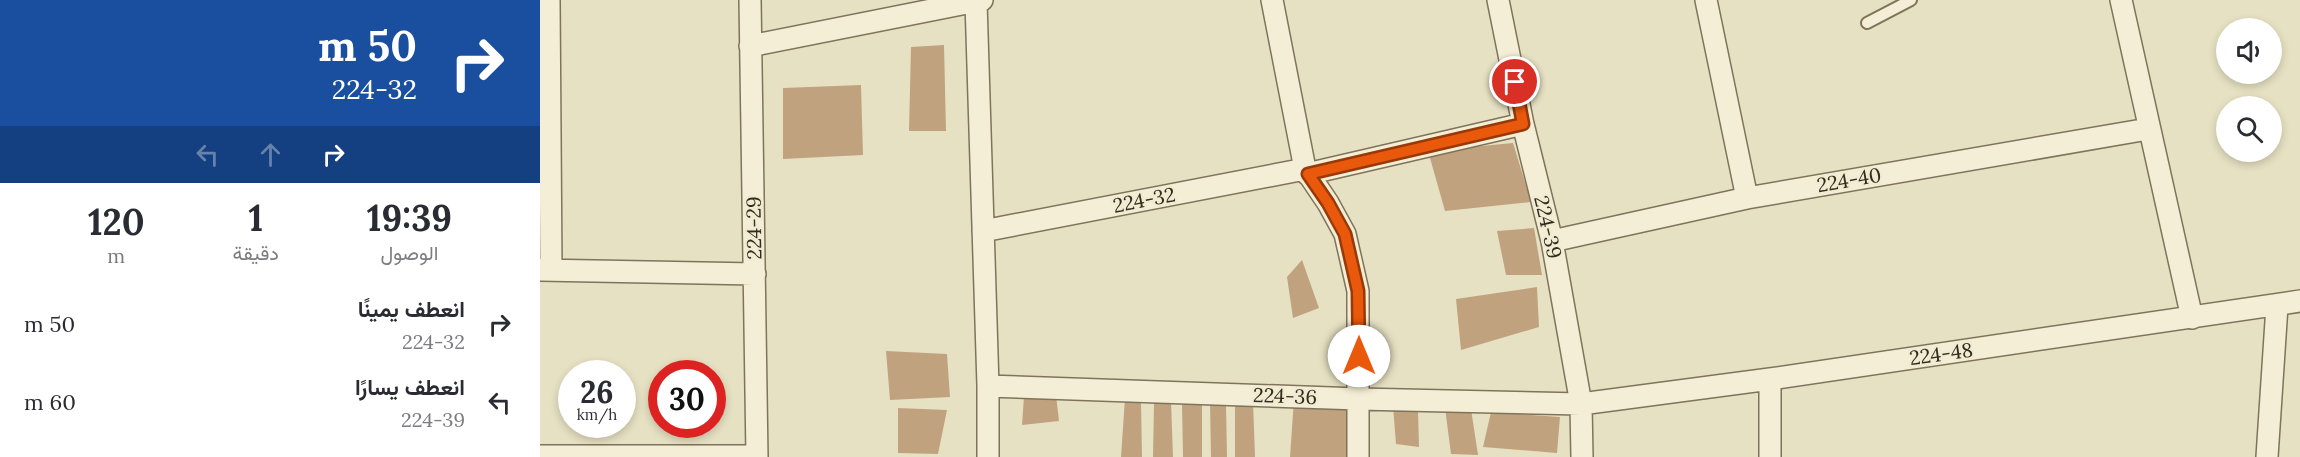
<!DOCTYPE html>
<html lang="ar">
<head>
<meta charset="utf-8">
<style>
	:root { --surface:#fff; --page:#f7f7f7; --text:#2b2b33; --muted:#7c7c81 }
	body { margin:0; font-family:Lora,Vazirmatn,serif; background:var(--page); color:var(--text); direction:rtl; height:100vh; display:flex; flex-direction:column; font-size:22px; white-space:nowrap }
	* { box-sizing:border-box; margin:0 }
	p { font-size:20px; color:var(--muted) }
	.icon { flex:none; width:33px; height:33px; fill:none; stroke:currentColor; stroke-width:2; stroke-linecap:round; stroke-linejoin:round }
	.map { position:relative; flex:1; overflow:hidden; direction:ltr }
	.side { display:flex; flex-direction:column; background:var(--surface); width:540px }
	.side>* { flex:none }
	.hud { background:#1a4fa0; color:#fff; overflow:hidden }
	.controls { position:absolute; left:1676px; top:18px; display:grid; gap:12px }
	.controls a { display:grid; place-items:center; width:66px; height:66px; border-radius:50%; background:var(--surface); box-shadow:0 3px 9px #0003; font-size:30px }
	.speed { position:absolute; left:18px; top:360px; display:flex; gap:12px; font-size:30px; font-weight:700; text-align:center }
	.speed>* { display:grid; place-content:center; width:78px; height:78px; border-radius:50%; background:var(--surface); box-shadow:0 3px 9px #0003; line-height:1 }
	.speed small { font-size:15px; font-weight:400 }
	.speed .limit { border:9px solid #d22; background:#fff; color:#111 }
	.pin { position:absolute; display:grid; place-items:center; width:51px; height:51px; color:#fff; margin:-26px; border:3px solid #fff; border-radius:50%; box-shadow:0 2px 6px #0007 }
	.me { position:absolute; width:66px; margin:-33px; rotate:0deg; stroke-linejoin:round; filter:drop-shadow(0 0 4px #0008) }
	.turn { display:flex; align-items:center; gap:21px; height:126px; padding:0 24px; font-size:27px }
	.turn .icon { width:78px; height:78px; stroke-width:2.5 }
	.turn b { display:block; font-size:42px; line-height:51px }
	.lanes { display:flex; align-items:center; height:57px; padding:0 24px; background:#0003; justify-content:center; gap:30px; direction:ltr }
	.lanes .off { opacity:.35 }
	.eta { display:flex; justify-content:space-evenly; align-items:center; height:102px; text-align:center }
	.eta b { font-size:36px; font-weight:700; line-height:42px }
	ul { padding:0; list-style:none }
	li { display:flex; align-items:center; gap:18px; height:78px; padding:0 24px }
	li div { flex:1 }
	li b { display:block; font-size:22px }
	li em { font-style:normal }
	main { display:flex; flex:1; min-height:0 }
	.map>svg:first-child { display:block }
</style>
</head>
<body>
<main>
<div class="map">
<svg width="1760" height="457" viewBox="0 0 1760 457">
	<rect width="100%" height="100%" fill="#e7e1c3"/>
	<!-- building -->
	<path fill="#c0a37e" d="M404 45 406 131H369L371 47Z
		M321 85 323 155 243 159V88Z
		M973 143 991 202 905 211 888 151Z
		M994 228 1002 275H966L957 231Z
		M762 260 779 308 753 318 747 277Z
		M997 287 999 327 921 350 916 299Z
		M346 351 407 354 410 397 350 400Z
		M516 395 519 421 482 425 484 396Z
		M585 398 601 401 602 457H581Z
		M754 399 807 408 806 457H750Z
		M631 401 633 457H613L614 403Z
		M713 401 715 457H695V403Z
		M670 403H686L687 457H671Z
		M642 405H662V457H643Z
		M853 406 878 409 879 447 856 444Z
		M358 408 407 410 398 454 358 453Z
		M905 408 931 409 938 455 911 454Z
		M951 412 1020 417 1017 453 943 447Z"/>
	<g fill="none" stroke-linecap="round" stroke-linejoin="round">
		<defs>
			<path id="service" d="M1327 23 1371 0"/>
			<path id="minor" d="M9 0 11 270
				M210 0 217 457
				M732 0 765 169 788 203 805 234 818 291V457
				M958 0 983 124 1012 241 1041 404 1042 457
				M1166 0 1207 198
				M1581 0 1652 318
				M436 2 448 386V457
				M210 46 442 0
				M767 174 983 124
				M443 231 765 169
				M1012 241 1207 198 1608 129
				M0 270 215 274
				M1230 379V457
				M448 386 819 399 1041 404 1230 379 1760 301
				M0 456H217
				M1727 457 1737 306"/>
		</defs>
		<!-- service casing -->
		<use href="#service" stroke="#7f735c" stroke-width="14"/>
		<!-- minor casing -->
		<use href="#minor" stroke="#7f735c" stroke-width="24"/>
		<!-- service -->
		<use href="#service" stroke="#f3eed5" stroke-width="10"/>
		<!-- minor -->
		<use href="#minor" stroke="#f3eed5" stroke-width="21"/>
	</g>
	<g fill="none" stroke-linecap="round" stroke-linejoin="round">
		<defs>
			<path id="route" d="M819 356 818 291 805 234 788 203 768 174 983 124 975 82"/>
		</defs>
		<!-- route casing -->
		<use href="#route" stroke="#983908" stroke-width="15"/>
		<!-- route -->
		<use href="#route" stroke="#ea580c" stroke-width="10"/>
	</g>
	<g text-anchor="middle" stroke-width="5" stroke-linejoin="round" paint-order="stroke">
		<!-- street labels -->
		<g font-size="20" fill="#312a1e" stroke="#f0ebd1">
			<text transform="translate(1309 180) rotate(-10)" y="7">224-40</text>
			<text transform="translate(604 200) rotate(-11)" y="7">224-32</text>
			<text transform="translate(1008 227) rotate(77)" y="7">224-39</text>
			<text transform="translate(214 228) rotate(-91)" y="7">224-29</text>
			<text transform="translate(1401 354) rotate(-8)" y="7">224-48</text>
			<text transform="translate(745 396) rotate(2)" y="7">224-36</text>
		</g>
	</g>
</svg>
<div class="controls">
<a><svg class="icon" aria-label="sound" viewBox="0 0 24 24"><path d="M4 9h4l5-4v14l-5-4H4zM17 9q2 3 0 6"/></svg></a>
<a><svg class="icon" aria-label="search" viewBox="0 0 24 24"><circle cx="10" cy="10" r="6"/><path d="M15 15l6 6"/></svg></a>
</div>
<div class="speed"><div>26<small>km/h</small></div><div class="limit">30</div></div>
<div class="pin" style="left:975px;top:82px;background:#d93025"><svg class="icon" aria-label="arrive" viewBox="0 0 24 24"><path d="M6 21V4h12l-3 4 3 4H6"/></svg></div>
<svg class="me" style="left:819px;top:356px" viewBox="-20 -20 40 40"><circle r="19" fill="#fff"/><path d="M0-13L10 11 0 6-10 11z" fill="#ea580c"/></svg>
</div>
<section class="side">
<div class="hud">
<div class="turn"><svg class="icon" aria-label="right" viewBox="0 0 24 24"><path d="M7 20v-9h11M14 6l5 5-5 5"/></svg><div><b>50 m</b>224-32</div></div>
<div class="lanes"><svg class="icon off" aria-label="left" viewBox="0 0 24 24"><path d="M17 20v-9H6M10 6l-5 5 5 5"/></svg><svg class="icon off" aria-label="ahead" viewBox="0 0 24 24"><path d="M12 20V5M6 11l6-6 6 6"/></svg><svg class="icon" aria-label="right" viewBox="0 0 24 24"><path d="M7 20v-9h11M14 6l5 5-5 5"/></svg></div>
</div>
<div class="eta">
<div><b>19:39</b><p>الوصول</p></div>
<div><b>1</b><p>دقيقة</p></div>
<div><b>120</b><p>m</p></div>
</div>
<ul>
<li><svg class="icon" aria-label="right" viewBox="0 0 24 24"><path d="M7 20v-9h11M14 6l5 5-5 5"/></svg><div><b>انعطف يمينًا</b><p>224-32</p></div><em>50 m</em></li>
<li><svg class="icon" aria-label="left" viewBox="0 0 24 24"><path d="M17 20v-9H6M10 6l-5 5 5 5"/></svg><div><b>انعطف يسارًا</b><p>224-39</p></div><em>60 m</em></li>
</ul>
</section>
</main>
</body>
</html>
